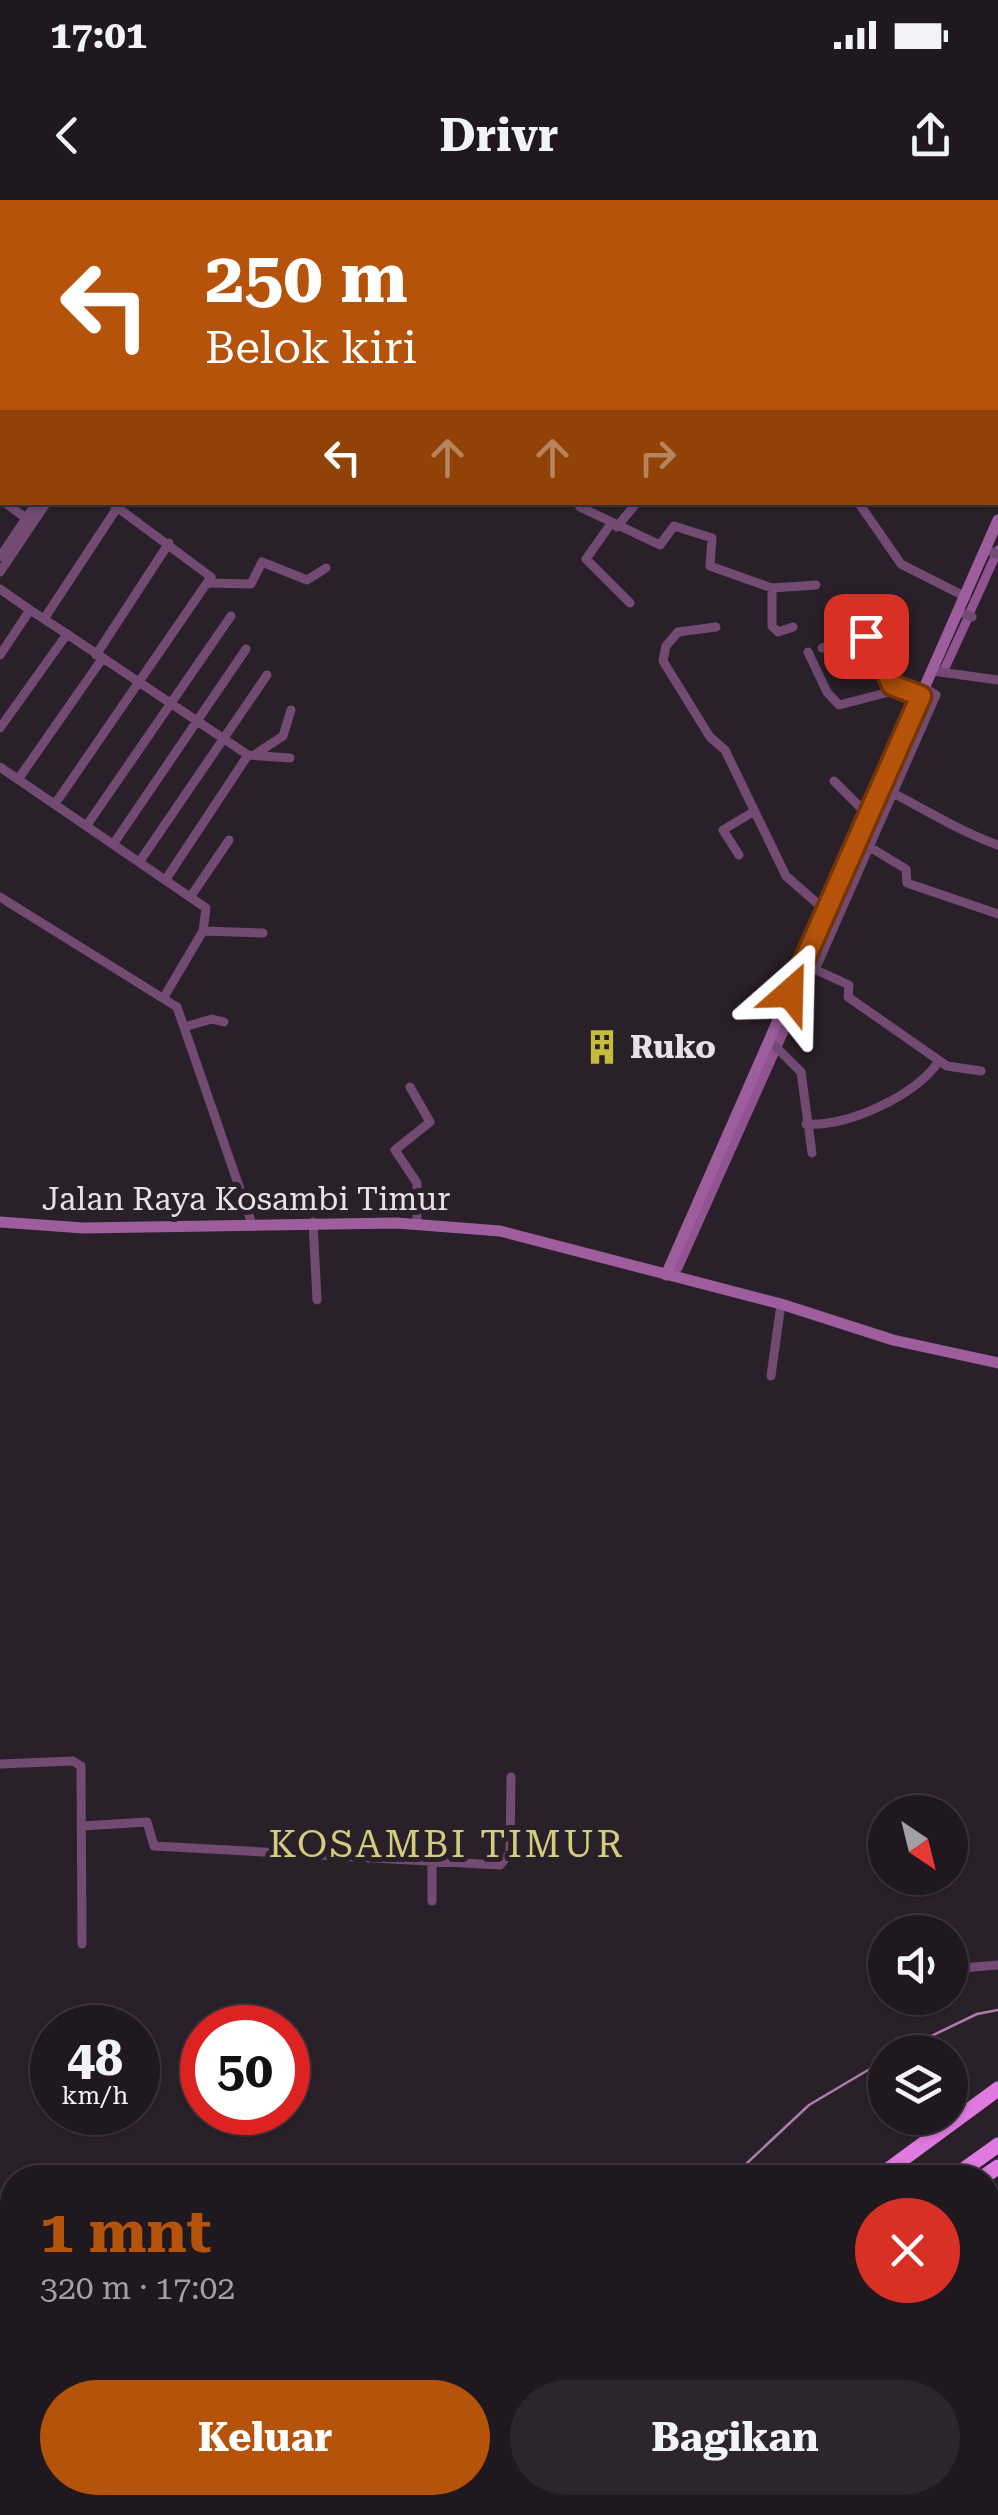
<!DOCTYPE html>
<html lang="id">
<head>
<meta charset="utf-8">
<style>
	:root { --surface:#20181f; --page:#2d252c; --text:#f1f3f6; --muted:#a2a0a4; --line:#3d373d; --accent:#b45309 }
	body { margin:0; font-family:"Roboto Serif",serif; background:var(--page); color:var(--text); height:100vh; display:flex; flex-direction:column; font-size:38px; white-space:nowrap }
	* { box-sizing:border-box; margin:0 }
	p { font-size:32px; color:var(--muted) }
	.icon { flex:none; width:55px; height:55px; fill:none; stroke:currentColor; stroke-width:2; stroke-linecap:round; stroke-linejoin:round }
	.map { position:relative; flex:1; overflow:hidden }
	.drawer { position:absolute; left:0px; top:1965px; width:1000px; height:350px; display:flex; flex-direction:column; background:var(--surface); border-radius:40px 40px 0 0; box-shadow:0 2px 8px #0004,0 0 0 2px var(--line) }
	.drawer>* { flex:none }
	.top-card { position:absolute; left:0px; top:0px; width:1000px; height:305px; box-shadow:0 2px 8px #0004,0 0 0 2px var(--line); background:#b45309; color:#fff; overflow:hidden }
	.needle { width:65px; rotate:145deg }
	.buttons { position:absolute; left:868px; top:1595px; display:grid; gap:20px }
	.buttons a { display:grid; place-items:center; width:100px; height:100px; border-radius:50%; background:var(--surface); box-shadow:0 2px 8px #0004,0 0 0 2px var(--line); font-size:50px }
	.speed { position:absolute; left:30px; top:1805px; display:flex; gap:20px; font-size:50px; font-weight:700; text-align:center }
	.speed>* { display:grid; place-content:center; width:130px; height:130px; border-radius:50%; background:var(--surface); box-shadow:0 2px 8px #0004,0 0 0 2px var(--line); line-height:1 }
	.speed small { font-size:25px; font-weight:400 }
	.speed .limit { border:15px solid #d22; background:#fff; color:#111 }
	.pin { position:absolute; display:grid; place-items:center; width:85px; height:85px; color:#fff; margin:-42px; border-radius:20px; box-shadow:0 5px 15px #0006 }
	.me { position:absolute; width:110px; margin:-55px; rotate:25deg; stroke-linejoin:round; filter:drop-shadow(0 0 8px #0008) }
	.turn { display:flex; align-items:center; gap:35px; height:210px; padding:0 40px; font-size:45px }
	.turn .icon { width:130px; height:130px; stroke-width:2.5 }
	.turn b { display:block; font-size:70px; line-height:85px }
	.lanes { display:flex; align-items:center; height:95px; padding:0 40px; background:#0003; justify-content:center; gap:50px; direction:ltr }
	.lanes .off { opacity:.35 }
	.round { display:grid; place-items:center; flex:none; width:105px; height:105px; border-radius:52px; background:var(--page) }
	.summary { display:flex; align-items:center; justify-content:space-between; height:170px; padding:0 40px }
	h1 { font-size:60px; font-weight:700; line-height:75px; color:var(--accent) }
	.action { display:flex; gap:20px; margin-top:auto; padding:20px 40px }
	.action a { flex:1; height:115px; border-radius:60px; background:var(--accent); color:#fff; font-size:40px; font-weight:700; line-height:115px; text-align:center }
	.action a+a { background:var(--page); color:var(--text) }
	.status { display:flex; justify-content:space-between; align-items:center; height:70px; padding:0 50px; background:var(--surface); direction:ltr }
	.status svg { height:28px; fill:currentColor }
	header { display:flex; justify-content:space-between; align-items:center; height:130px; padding:0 40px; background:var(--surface); font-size:45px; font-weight:700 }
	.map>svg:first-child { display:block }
</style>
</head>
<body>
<div class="status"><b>17:01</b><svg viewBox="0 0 49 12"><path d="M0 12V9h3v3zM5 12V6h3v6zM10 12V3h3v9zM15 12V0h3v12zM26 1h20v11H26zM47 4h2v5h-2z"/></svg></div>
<header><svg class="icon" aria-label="back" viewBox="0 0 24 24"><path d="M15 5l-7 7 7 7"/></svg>Drivr<svg class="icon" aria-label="share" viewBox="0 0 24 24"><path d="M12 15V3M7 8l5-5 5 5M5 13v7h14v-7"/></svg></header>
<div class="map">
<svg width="998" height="2315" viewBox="0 0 998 2315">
	<rect width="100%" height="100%" fill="#2a2029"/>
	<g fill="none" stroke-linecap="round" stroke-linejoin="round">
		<!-- stream -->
		<path stroke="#ab7eab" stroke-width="2.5" d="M898 1852 977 1814 998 1810
			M731 1978 809 1905 885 1860
			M645 2315 651 2302"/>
		<!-- canal -->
		<path stroke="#915391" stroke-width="9" d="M970 412 998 350
			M943 472 968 418
			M881 602 903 562
			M800 794 878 610
			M678 1068 798 800"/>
		<!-- river -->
		<path stroke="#915391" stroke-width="15" d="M114 2 117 0
			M0 107 2 104"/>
		<!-- minor -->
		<path stroke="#724a72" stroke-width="9" d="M512 0 513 2
			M726 0 731 2
			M81 2 84 0
			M546 2 549 0
			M600 2 603 0
			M811 2 815 0
			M0 70 2 68
			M0 219 2 221
			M4 302 26 318
			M582 302 580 307 660 345 674 326 712 338 710 366 772 388 816 385
			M858 302 901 364 966 397
			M610 325 586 359 630 403
			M617 327 637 302
			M986 349 998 355
			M0 357 37 302
			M0 372 47 302
			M208 383 251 384 262 362 307 380 326 368
			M772 388V426L778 432 793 427
			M0 389 30 410 0 455
			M960 412 972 417
			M44 419 117 308
			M716 427 678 432 666 446 663 461 710 537 725 550 786 676 826 711
			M67 434 248 555 290 558
			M822 448 869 437 892 485 921 496
			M808 452 827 492 839 505 897 490
			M96 455 169 343
			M933 471 998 480
			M0 528 67 434 30 410
			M257 553 283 536 291 510
			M0 567 206 708 203 731 164 797
			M19 578 102 459
			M834 581 869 616
			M891 592C928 611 959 631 998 645
			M55 604 211 377 110 302
			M87 625 231 416
			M114 643 246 449
			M868 646 906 669 907 683 998 714
			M739 655 723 630 753 612
			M140 661 267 475
			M166 679 248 555
			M191 696 229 640
			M0 697 177 807 252 1024
			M203 731 263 733
			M803 764 849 785 848 797 947 866 981 871
			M815 770 936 495 925 488
			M184 827 212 819 224 822
			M770 841 801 872 812 953
			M410 887 430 922 395 950 417 983V1024
			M806 924C848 927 915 896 939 861
			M313 1022 317 1100
			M771 1176 781 1104
			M0 1564 73 1561 81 1566 82 1744
			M83 1626 147 1622 154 1646 500 1665 510 1653 511 1577
			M432 1701V1659
			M950 1769 998 1765
			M988 2026 998 2018
			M988 2052 998 2045
			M988 2213 998 2208
			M988 2269 998 2289
			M768 2315 774 2302
			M792 2315 798 2302"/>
		<!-- tertiary -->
		<path stroke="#724a72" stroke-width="10" d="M160 2 163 0
			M176 2 179 0
			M0 150 2 147
			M0 163 2 161"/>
		<!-- secondary -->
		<path stroke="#9e5e9e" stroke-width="11" d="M0 1022 83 1028 397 1023 500 1031 781 1104 893 1140 998 1163
			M666 1075 998 320"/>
		<!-- motorway -->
		<path stroke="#df7ae0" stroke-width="15" d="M877 1978 998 1889
			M952 1978 998 1945
			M982 1978 998 1967
			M663 2315 667 2302
			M711 2315 715 2302
			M732 2315 737 2302"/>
	</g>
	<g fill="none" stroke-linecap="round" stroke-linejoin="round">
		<defs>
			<path id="route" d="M790 793 921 496 892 485 874 443 866 436"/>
		</defs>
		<!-- route casing -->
		<use href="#route" stroke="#753606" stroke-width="25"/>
		<!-- route -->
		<use href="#route" stroke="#b45309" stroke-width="18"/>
	</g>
	<!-- icons -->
	<defs>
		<symbol id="building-bare" viewBox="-9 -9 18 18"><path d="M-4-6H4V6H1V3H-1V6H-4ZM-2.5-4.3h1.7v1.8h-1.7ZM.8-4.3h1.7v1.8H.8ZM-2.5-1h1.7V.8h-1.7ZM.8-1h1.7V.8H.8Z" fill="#c6bc3c" stroke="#2a2029" stroke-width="2.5" paint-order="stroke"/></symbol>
	</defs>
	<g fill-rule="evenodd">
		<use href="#building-bare" x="577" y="822" width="50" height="50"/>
	</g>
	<g text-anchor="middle" stroke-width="10" stroke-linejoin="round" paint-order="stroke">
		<!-- poi labels -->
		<g font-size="32" font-weight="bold" fill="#e8e1e7" stroke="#2a2029" text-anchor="start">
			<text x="630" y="858">Ruko</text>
		</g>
		<!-- street labels -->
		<g font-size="32" fill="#e8e1e7" stroke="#2a2029">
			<text x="246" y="1010">Jalan Raya Kosambi Timur</text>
		</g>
		<!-- quarter labels -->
		<g font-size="38" letter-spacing="2.5" fill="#d3cd7e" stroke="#2a2029">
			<text x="447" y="1657">KOSAMBI TIMUR</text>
		</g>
	</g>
</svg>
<div class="buttons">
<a><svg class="needle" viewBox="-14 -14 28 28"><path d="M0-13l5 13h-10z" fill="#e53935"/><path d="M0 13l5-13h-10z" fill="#a2a0a4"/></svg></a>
<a><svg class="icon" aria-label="sound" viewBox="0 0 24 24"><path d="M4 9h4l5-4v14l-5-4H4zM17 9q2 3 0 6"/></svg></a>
<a><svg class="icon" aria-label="layers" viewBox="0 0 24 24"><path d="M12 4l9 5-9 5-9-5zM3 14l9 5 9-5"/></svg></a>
</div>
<div class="speed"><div>48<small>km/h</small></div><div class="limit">50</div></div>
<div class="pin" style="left:866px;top:436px;background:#d93025"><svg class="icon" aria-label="arrive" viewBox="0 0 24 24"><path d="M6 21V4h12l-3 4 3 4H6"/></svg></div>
<svg class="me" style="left:790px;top:793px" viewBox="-20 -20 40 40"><path d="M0-17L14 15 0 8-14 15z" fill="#b45309" stroke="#fff" stroke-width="4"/></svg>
<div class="top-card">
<div class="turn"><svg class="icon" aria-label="left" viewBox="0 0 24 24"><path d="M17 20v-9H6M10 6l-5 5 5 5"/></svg><div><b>250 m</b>Belok kiri</div></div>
<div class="lanes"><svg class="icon" aria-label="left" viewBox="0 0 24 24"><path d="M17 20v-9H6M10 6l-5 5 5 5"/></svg><svg class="icon off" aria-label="ahead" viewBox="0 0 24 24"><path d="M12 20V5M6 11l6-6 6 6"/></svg><svg class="icon off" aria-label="ahead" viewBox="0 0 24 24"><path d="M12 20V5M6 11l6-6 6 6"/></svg><svg class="icon off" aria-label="right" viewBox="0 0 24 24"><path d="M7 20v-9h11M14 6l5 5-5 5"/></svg></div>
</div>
<section class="drawer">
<div class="summary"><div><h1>1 mnt</h1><p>320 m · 17:02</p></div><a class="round" style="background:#d93025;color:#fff"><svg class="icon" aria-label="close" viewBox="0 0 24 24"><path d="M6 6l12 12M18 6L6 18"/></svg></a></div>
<div class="action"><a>Keluar</a><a>Bagikan</a></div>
</section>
</div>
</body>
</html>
